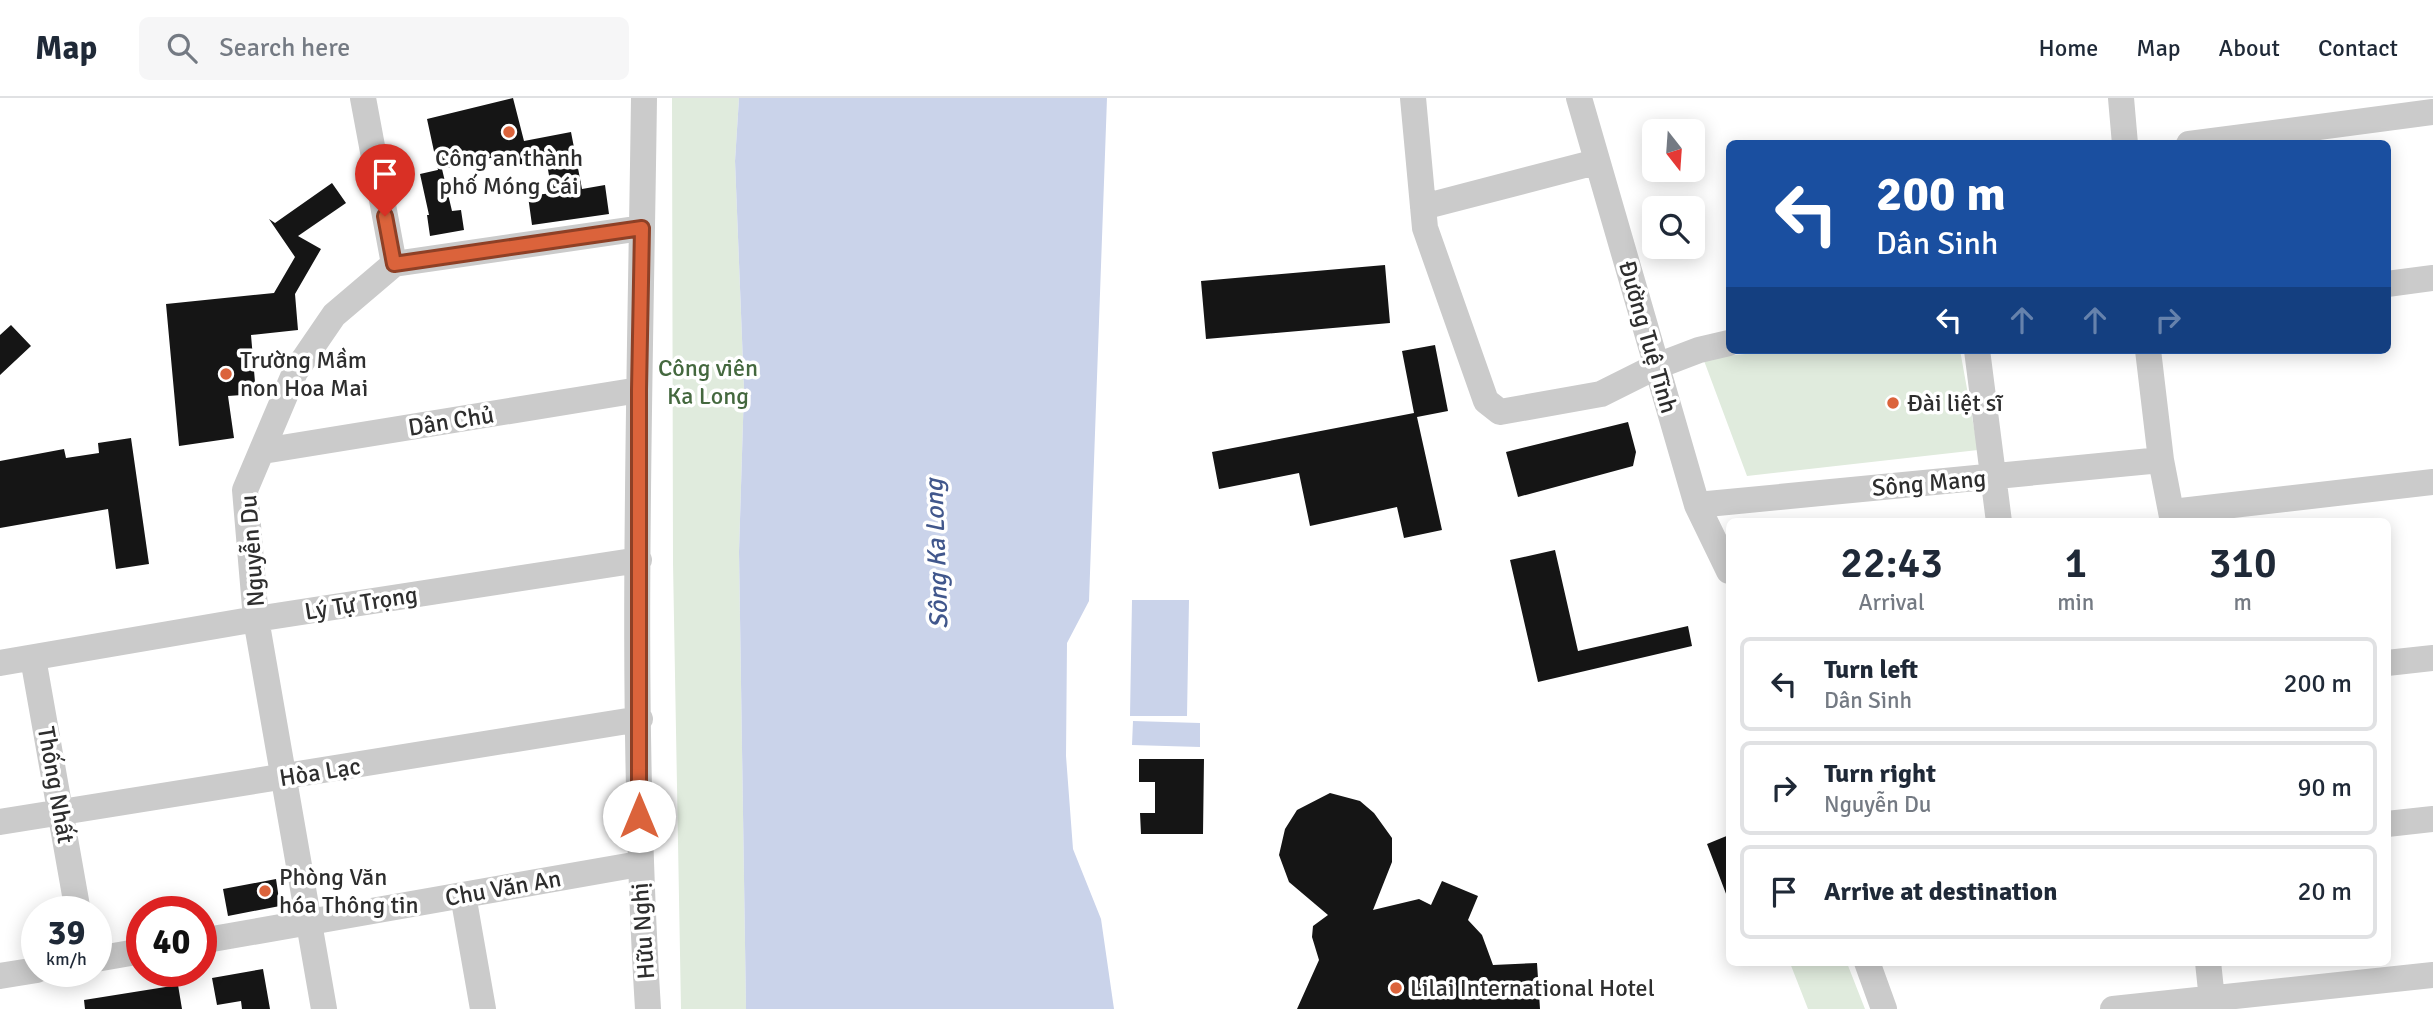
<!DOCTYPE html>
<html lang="en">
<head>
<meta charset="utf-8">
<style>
	:root { --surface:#fff; --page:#f6f6f7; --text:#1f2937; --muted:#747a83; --line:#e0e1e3 }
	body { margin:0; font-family:Signika,sans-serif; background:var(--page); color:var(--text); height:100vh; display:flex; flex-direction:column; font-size:26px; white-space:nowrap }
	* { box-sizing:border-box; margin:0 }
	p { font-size:23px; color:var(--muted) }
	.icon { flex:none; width:38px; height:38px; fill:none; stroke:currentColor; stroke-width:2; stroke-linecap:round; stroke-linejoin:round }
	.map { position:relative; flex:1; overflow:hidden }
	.sheet { position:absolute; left:1726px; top:420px; width:665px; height:448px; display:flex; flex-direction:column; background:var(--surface); border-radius:10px; box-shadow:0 4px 18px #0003 }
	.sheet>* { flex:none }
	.hud { position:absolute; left:1726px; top:42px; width:665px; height:214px; border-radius:10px; box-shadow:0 4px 18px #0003; background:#1a4fa0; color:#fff; overflow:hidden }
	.needle { width:46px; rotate:163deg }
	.buttons { position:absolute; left:1642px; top:21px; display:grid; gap:14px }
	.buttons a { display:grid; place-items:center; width:63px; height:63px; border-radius:10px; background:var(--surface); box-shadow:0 4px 18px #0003; font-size:35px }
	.speed { position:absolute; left:21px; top:798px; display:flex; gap:14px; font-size:35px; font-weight:700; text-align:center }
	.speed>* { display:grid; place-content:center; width:91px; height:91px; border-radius:50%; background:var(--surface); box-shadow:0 4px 18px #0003; line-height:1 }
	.speed small { font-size:18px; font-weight:400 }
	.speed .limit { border:10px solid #d22; background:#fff; color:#111 }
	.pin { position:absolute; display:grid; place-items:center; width:60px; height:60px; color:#fff; margin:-72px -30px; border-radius:50% 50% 50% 0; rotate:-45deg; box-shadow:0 0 7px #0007 }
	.pin .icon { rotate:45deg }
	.me { position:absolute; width:77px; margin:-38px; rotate:0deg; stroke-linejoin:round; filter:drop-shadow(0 0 5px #0008) }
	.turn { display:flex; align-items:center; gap:24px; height:147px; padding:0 35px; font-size:32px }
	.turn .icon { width:91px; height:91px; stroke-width:2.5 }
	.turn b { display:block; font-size:49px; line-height:60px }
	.lanes { display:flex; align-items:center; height:66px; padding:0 35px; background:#0003; justify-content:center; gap:35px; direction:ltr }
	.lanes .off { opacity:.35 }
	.eta { display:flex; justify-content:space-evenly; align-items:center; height:119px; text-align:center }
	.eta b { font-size:42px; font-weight:600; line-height:49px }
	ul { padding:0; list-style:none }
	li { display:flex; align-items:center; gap:21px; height:94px; margin:0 14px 10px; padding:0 21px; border:4px solid var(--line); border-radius:10px }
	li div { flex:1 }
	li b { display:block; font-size:26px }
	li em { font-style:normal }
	header { display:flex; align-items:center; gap:42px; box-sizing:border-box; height:98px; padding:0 35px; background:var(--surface); border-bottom:2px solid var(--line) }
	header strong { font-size:33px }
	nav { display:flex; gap:38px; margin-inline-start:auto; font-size:24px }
	.search { width:490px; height:63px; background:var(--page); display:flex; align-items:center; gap:18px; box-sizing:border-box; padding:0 24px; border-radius:10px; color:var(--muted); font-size:26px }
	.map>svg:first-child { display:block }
</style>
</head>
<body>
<header>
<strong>Map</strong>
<div class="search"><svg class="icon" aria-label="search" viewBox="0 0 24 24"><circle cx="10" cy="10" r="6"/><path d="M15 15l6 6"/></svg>Search here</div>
<nav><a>Home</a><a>Map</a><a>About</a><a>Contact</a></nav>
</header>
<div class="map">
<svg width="2433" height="911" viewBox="0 0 2433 911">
	<rect width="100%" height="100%" fill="#fff"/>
	<!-- green -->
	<path fill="#e0ebdd" d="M672 0H739L735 63 744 291 739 454 746 911H681L673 465Z
		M1787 252H1960L1978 352 1747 378 1703 260Z
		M1790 865H1847L1865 911H1808Z"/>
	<!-- water -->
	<path fill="#cad3ea" d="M739 0H1107L1089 503 1067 545 1066 658 1073 751 1101 821 1114 911H746L739 454 744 291 735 63Z
		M1132 502H1189L1187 618H1130Z
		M1133 623 1200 625V649L1132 647Z"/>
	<!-- building -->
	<path fill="#151515" d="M513 0 524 43 571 34 582 91 605 87 609 116 532 127 528 98 552 95 546 60 506 70 503 57 438 72 427 21Z
		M442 71 452 113 461 112 464 132 430 138 427 117H429L420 76Z
		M332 85 346 105 298 138 321 151 295 196 298 232 251 237 256 296 228 298 234 340 179 348 166 206 274 195 295 159 269 121 275 125Z
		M1385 167 1390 225 1206 241 1201 183Z
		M11 227 31 248 0 277V237Z
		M1435 247 1448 313 1417 319 1442 432 1404 440 1397 409 1310 428 1299 375 1219 391 1212 354 1414 315 1402 253Z
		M1628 324 1636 354 1633 368 1518 399 1506 354Z
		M131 340 149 466 116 471 108 411 0 430V363L64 351 66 360 99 355 98 345Z
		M1555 452 1578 553 1688 528 1692 548 1538 584 1510 462Z
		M1139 661H1204L1203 736H1141L1140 715H1155V684H1139Z
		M1330 695 1360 703 1374 715 1392 740V764L1373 812 1419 801 1431 807 1442 783 1478 798 1468 822 1482 837 1493 867 1537 865 1540 911H1297L1319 862 1312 839 1313 828 1328 817 1289 784 1279 757 1285 731 1297 712Z
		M1729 737V801H1728L1707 746Z
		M276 781 280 808 228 818 223 791Z
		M263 871 270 911H242L241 903 217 907 212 880Z
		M178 887 182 911H85L84 902Z"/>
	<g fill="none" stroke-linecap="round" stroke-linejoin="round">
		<!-- minor -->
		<path stroke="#cbcbcb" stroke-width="26" d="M644 0C640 303 629 608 648 911
			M1413 0 1425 130 1486 303 1500 314 1601 296 1657 268 1699 252 1729 245
			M1579 0 1697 407 1729 473
			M2121 0 2125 46
			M2189 46 2433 14
			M1423 109 1596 64
			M394 166 642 130
			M2387 186 2433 180
			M1977 252 1999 424
			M2148 252 2161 362 2173 424
			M263 353 639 292
			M1697 407 2161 362
			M2172 414 2433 384
			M33 560 78 814
			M0 565 256 521 639 462
			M2387 565 2433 560
			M0 724 640 621
			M2387 726 2433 721
			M463 797 483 911
			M201 843 639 766
			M96 861 142 853
			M1867 864 1884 911
			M2208 864 2213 911
			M0 878 37 872
			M324 911 256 521 245 392 295 274 334 217 394 166 363 0
			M2113 911 2433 877"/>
	</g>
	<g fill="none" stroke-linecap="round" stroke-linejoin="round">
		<defs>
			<path id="route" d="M385 118 394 166 642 130 639 292V718"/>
		</defs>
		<!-- route casing -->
		<use href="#route" stroke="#8e4026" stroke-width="18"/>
		<!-- route -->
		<use href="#route" stroke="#db633b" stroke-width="12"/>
	</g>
	<!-- markers -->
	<g fill="#db633b" stroke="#fff" stroke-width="2.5">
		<circle cx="509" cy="34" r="7"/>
		<circle cx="226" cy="276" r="7"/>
		<circle cx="1893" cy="305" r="7"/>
		<circle cx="265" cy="793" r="7"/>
		<circle cx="1396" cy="890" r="7"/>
	</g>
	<g text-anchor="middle" stroke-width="7" stroke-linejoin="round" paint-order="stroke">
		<!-- poi labels -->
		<g font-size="24" fill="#2e2e2e" stroke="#fff" text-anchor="start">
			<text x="509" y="68" text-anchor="middle">Công an thành<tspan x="509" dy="28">phố Móng Cái</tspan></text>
			<text x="240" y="270">Trường Mầm<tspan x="240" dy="28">non Hoa Mai</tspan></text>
			<text x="1907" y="313">Đài liệt sĩ</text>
			<text x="279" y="787">Phòng Văn<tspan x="279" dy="28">hóa Thông tin</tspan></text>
			<text x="1410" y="898">Lilai International Hotel</text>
		</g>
		<!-- street labels -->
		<g font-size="24" fill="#2e2e2e" stroke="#fff">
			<text transform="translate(1648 239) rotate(74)" y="8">Đường Tuệ Tĩnh</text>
			<text transform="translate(451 323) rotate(-9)" y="8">Dân Chủ</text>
			<text transform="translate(1929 385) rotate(-5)" y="8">Sông Mang</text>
			<text transform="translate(252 453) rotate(-94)" y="8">Nguyễn Du</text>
			<text transform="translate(361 505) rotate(-9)" y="8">Lý Tự Trọng</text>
			<text transform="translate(320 674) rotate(-9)" y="8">Hòa Lạc</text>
			<text transform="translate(56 687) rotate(80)" y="8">Thống Nhất</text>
			<text transform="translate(503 790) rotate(-10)" y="8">Chu Văn An</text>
			<text transform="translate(643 833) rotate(-94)" y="8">Hữu Nghị</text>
		</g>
		<!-- park labels -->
		<g font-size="24" fill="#44683e" stroke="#fff">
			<text x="708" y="278">Công viên<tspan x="708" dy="28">Ka Long</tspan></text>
		</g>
		<!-- water labels -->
		<g font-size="26" font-style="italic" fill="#41578c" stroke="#fff">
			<text transform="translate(936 456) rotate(-92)" y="9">Sông Ka Long</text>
		</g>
	</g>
</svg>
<div class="buttons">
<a><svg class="needle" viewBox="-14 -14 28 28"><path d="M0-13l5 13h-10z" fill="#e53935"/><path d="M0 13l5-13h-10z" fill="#747a83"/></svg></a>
<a><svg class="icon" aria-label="search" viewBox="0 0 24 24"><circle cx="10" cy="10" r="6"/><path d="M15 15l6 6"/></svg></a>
</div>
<div class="speed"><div>39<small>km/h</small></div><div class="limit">40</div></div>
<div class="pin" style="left:385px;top:118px;background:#d93025"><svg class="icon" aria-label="arrive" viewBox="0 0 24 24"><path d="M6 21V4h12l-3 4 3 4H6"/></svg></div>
<svg class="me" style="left:639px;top:718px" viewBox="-20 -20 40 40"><circle r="19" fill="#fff"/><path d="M0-13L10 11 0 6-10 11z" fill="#db633b"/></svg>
<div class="hud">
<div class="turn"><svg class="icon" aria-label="left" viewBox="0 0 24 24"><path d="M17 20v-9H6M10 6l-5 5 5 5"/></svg><div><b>200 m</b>Dân Sinh</div></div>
<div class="lanes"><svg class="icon" aria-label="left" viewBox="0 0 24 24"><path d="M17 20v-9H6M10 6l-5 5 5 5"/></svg><svg class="icon off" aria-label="ahead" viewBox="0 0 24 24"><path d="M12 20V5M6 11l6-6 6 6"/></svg><svg class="icon off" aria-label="ahead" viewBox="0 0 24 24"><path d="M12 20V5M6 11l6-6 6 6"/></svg><svg class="icon off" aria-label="right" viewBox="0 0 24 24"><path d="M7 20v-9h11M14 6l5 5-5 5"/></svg></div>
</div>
<section class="sheet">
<div class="eta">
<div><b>22:43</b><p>Arrival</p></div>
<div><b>1</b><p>min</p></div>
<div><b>310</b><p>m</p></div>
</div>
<ul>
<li><svg class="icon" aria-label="left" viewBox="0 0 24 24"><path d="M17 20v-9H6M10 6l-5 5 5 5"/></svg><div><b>Turn left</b><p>Dân Sinh</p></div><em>200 m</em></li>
<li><svg class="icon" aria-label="right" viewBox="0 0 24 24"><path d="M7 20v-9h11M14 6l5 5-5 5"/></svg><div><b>Turn right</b><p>Nguyễn Du</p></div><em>90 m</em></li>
<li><svg class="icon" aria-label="arrive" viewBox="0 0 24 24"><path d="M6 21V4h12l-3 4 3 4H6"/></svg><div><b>Arrive at destination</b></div><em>20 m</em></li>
</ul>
</section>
</div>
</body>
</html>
